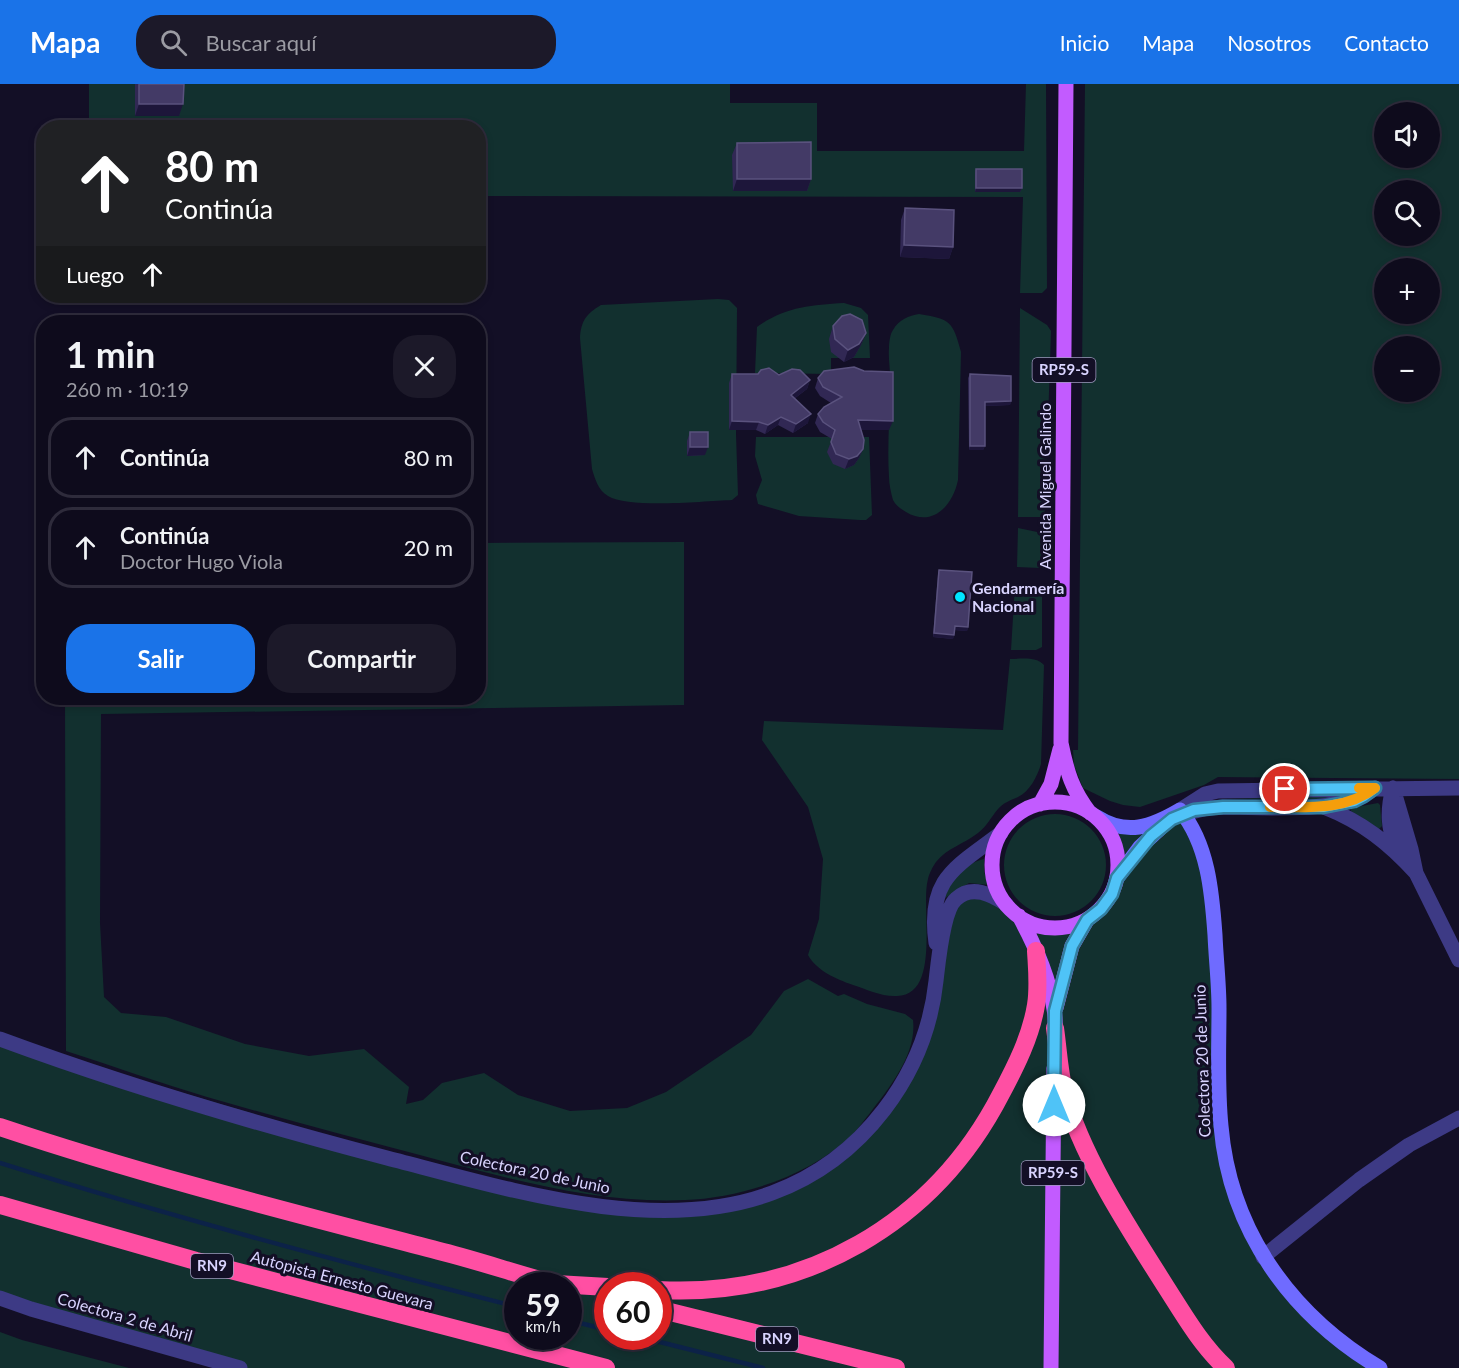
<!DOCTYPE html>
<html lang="es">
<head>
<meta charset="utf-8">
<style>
	:root { --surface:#0e0b1c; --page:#1c1929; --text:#f1f3f6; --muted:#9b9ba3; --line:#2e2b3b; --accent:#1a73e8 }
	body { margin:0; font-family:Lato,sans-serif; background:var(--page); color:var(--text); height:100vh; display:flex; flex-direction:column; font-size:22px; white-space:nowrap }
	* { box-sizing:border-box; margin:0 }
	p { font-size:20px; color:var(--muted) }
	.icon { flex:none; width:33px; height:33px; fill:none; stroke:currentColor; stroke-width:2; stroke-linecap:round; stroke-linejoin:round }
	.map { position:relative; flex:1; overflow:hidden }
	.side { position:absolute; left:36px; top:231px; width:450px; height:390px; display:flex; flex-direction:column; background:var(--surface); border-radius:24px; box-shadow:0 3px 9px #0003,0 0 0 2px var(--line) }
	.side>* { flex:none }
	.banner { position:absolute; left:36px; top:36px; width:450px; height:183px; border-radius:24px; box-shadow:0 3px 9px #0003,0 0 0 2px var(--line); background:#202124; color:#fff; overflow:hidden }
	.tools { position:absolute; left:1374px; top:18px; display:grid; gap:12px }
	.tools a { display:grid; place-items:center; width:66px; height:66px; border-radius:50%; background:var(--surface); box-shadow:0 3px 9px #0003,0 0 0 2px var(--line); font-size:30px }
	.speed { position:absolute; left:504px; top:1188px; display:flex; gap:12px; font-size:30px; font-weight:700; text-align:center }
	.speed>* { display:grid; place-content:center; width:78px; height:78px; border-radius:50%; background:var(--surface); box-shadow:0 3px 9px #0003,0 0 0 2px var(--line); line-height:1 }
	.speed small { font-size:15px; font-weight:400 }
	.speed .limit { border:9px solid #d22; background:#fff; color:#111 }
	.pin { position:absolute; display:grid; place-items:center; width:51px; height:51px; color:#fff; margin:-26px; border:3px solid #fff; border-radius:50%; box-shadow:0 2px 6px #0007 }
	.me { position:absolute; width:66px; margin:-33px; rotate:0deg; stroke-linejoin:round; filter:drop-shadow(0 0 4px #0008) }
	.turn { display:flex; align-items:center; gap:21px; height:126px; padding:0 30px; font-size:27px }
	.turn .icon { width:78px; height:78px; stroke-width:2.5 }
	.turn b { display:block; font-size:42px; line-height:51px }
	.then { display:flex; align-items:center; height:57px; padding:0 30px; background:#0003; gap:12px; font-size:22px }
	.round { display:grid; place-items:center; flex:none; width:63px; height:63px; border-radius:24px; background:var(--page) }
	.headline { display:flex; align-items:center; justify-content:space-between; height:102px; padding:0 30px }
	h1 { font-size:36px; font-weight:700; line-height:45px }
	.button { display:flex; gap:12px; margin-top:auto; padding:12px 30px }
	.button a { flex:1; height:69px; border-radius:24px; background:var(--accent); color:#fff; font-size:24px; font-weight:700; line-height:69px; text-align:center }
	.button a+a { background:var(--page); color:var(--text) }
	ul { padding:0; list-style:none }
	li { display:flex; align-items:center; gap:18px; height:81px; margin:0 12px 9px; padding:0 18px; border:3px solid var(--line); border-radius:24px }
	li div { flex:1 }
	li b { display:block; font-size:22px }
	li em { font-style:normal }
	header { display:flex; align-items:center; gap:36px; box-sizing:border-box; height:84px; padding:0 30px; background:var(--accent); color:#fff }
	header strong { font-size:28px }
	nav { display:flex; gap:33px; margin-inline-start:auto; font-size:21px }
	.search { width:420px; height:54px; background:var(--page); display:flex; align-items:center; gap:15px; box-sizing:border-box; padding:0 21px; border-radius:24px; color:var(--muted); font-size:22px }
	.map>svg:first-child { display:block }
</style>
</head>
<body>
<header>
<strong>Mapa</strong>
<div class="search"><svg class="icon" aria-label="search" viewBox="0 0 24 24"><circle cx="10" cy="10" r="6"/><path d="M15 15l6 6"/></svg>Buscar aquí</div>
<nav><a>Inicio</a><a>Mapa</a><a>Nosotros</a><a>Contacto</a></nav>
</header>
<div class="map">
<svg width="1459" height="1284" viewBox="0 0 1459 1284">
	<rect width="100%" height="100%" fill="#130f26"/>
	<!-- green -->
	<path fill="#12302f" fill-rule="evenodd" d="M89 0H730V19H817V67H1024L1026 0H1046L1047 204 1042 209H1020L1023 113 479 112 478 44H89Z
		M1085 0H1459V695L1218 693 1204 701 1140 723 1123 721 1110 717 1083 704 1074 681 1073 666H1078ZM1384 28H1430V74H1384ZM1384 106H1430V152H1384ZM1384 184H1430V230H1384ZM1384 262H1430V308H1384Z
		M718 215 729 216 737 224 736 350 738 411 732 416C704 417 629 425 608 412 598 406 595 395 592 385L580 254C581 237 586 230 601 221Z
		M844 219 861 224 868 231 870 274H831V290L755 289 757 243C785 223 810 221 844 219Z
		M1020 224 1047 241 1051 247 1045 430 1042 433H1018Z
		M919 230C950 235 953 237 961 268L958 396C953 421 933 444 906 428 901 425 896 422 893 416 891 409 889 400 889 393 887 362 890 331 890 301 891 288 888 276 889 264 889 259 890 250 893 246 899 235 909 232 919 230Z
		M756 353H869L872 431 866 436H860L799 432 758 420 756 411 762 396 755 372Z
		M1018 444 1042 449 1045 453 1044 481 1040 484 1017 483Z
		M684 458V621L101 630 100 839 104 913 121 929 166 933 245 960 309 972 364 965 409 1003 406 1020 423 1016 442 999 484 989 518 1011 570 1027 627 1024 666 1008 751 951 784 907 808 895 838 912 844 910 867 920 905 930 913 936C917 970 890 1003 870 1029 864 1036 858 1045 852 1051 811 1091 742 1114 685 1116 594 1120 503 1093 416 1070 346 1052 277 1033 207 1013 160 999 113 982 66 967L65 614H478L479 459Z
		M1015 501H1036L1042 506V563L1036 566H1011Z
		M1010 575C1021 575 1036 572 1044 581L1041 680C1037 693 1030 707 1018 713 1011 716 1003 719 998 725 991 733 987 742 978 749 964 760 947 764 936 778 933 782 929 790 928 795 920 823 942 911 897 912 882 913 866 905 853 901 836 895 817 887 808 871L819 835 823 775 808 723 762 656 764 637 1003 646Z
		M1331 711 1330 716 1219 714Z
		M1378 719 1380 721 1382 742 1379 745 1351 727V724Z
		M1183 730 1204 775 1227 1085 1277 1193 1380 1284H240L0 1214V955L491 1100 653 1127 758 1115 861 1053 923 959 938 871 961 812 1006 820 1019 832 1035 841 1053 844 1070 842 1087 836 1101 825 1111 810 1117 794 1140 763ZM518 1202H568V1252H518ZM608 1202H658V1252H608Z
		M1004 781a51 51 0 1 1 102 0a51 51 0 1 1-102 0Z
		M1117 750H1148L1125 773Z
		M984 775V788L989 801 969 799 945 814C950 794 964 780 984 775Z
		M0 1248 22 1256 129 1284H0Z"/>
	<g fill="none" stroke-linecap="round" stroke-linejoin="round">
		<!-- stream -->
		<path stroke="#0c2248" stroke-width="4.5" d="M0 1079C171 1133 344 1179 518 1223
			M568 1236 608 1246
			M636 1252 763 1284"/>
		<!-- street -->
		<path stroke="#3d3a85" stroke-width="15" d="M1393 704 1411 765 1416 789 1459 876
			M1393 704C1387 727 1388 743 1396 765
			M1324 723C1362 738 1389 759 1416 789
			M1180 726 1205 710 1218 707 1459 704
			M1183 730 1208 724 1223 723C1267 723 1340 731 1375 704
			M936 859C927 794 955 784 1001 749
			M0 955C127 1002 257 1040 387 1074 505 1104 654 1153 772 1109 862 1076 926 991 936 897 938 880 943 826 956 815 972 800 992 811 1006 820
			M1263 1173 1359 1096 1409 1061 1459 1034
			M0 1214 31 1225 240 1284"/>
		<!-- secondary -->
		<path stroke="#6f6bff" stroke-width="15" d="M1097 733C1127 752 1151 743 1180 726 1208 760 1212 808 1215 851 1216 875 1219 900 1219 924 1219 963 1217 1003 1221 1042 1230 1147 1291 1231 1380 1284
			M1117 794 1140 763 1165 740"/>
		<!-- primary -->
		<path stroke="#c25bff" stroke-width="15" d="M1066 0 1061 659C1067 688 1072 706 1090 729
			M992 781a63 63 0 1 1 126 0a63 63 0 1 1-126 0Z
			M1040 720 1051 700 1060 665
			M1019 832C1035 861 1049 893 1054 925 1056 935 1055 945 1055 954
			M1056 924 1072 862 1087 836
			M1051 1284 1054 984"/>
		<!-- highway -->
		<path stroke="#ff4fa3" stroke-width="18" d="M1055 944C1058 965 1059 987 1064 1007 1081 1072 1130 1146 1166 1203 1184 1231 1201 1261 1226 1284
			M0 1043C146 1092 294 1129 443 1168 483 1178 522 1192 562 1202
			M0 1121 196 1177 606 1284
			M556 1200 608 1203
			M658 1206C805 1214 934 1140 1001 1010 1016 982 1031 952 1036 921 1039 903 1037 885 1036 867
			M658 1225 896 1284"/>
	</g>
	<!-- wall -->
	<path fill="#312854" d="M135 0H184L179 32H135Z
		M737 59 811 95 807 107H733L732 71Z
		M976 85 1022 104 1020 108H975V89Z
		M905 124 953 163 949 175 900 173 901 136Z
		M833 242 866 249 861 261 854 273 844 278 831 268 829 255Z
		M732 290 810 296 807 305 794 315 808 339 793 349 778 341 765 350 756 346H729V299Z
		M970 290 1011 317 1010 321 985 322V362L983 366H969L968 294Z
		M818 294 889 346H861L863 365 859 374 854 381 845 385 833 380 827 368 832 355 820 348 815 339 818 330 831 319 820 312 815 304Z
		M690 348 705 371 687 372V357Z
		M939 486 968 543 967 547 955 546 953 555 933 553 938 490Z"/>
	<!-- shaded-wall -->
	<path fill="#1d163a" d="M139 20H183L179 32H135Z
		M737 95H811L807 107H733Z
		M976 104H1022L1020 108H975Z
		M904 161 953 163 949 175 900 173Z
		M866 249 861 261 854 273 844 278 848 266Z
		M810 296 807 305 787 320 791 311Z
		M1011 317 1010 321 983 322 985 318Z
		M811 330 808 339 793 349 796 340Z
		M781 333 778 341 765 350 768 341Z
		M858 336 893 337 889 346H855Z
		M732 337 759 338 756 346H729Z
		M970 362H985L983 366H969Z
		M690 363H708L705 371 687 372Z
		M863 365 859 374 854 381 845 385 849 375Z
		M955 542 968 543 967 547 953 546Z
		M934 549 954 551 953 555 933 553Z"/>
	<!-- building -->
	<path fill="#433a66" stroke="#5a527e" stroke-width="1.5" d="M139 0H184L183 20H139Z
		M811 58V95H737V59Z
		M976 85H1022V104H976Z
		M905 124 954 126 953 163 904 161Z
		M850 230 862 236 866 249 859 260 848 266 835 255 833 242 842 232Z
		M854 283 864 287 893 288V337L858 336 864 356 863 365 857 372 849 375 836 370 831 358 835 346 823 338 818 330 824 323 842 313 823 303 818 294 824 287Z
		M769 284 779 291 792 285 800 286 810 296 791 311 811 330 796 340 781 333 768 341 759 338 732 337V290H758L761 286Z
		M970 290 1011 292V317L985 318V362H970Z
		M690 348H708V363H690Z
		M939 486 972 488 968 543 955 542 954 551 934 549Z"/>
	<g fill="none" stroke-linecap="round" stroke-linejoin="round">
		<defs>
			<path id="route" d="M1054 1021 1055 927 1072 862 1087 836 1101 825 1112 810 1117 794 1151 752 1172 735 1194 726 1223 723H1323L1354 717 1364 712 1375 704 1285 705"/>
		</defs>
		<!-- route casing -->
		<use href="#route" stroke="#337fa1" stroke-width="15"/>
		<!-- route -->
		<use href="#route" stroke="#4fc3f7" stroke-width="10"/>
		<!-- slow -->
		<path stroke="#f59e0b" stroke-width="10" d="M1270 723C1306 723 1345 727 1375 704H1359"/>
	</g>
	<!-- markers -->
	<circle fill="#00e5ff" stroke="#130f26" stroke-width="2" cx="960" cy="513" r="6"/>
	<g text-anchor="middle" stroke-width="6" stroke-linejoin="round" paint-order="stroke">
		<!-- shield labels -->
		<g fill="#130f26" stroke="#9e99be" stroke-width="1.5">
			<rect x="1032.5" y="274" width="63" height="24" rx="4.5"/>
			<rect x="1021.5" y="1077" width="63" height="24" rx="4.5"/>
			<rect x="191" y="1170" width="42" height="24" rx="4.5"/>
			<rect x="756" y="1243" width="42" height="24" rx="4.5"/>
		</g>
		<g font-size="15" font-weight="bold" fill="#d9d4ff">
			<text x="1064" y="291">RP59-S</text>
			<text x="1053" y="1094">RP59-S</text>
			<text x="212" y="1187">RN9</text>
			<text x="777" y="1260">RN9</text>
		</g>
		<!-- street labels -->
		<g font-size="16" fill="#d9d4ff" stroke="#130f26">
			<text transform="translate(1045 402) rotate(-90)" y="6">Avenida Miguel Galindo</text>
			<text transform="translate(1202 977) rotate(-92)" y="6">Colectora 20 de Junio</text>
			<text transform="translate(535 1088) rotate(12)" y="6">Colectora 20 de Junio</text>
			<text transform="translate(342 1196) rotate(15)" y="6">Autopista Ernesto Guevara</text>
			<text transform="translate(125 1233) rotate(16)" y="6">Colectora 2 de Abril</text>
		</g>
		<!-- poi labels -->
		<g font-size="16" font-weight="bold" fill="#d9d4ff" stroke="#130f26" text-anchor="start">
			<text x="972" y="510">Gendarmería<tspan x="972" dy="18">Nacional</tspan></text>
		</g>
	</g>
</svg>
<div class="tools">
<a><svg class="icon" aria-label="sound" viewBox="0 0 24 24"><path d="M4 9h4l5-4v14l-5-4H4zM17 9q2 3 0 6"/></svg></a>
<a><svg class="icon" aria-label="search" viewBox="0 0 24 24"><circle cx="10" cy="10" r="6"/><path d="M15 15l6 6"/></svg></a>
<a>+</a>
<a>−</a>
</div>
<div class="speed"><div>59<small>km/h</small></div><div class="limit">60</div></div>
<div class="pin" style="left:1285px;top:705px;background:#d93025"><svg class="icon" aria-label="arrive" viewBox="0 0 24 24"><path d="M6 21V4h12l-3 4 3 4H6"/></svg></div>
<svg class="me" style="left:1054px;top:1021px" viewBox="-20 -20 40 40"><circle r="19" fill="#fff"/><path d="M0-13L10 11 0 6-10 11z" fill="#4fc3f7"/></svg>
<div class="banner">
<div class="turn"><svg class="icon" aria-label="ahead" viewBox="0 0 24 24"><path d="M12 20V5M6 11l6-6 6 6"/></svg><div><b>80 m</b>Continúa</div></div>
<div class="then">Luego<svg class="icon" aria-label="ahead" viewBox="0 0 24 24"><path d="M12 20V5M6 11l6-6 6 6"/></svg></div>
</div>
<section class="side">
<div class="headline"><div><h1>1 min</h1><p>260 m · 10:19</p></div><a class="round"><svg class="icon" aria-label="close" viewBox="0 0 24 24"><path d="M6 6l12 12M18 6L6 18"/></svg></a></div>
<ul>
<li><svg class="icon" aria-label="ahead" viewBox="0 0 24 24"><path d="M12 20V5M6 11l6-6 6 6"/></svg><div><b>Continúa</b></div><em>80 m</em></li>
<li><svg class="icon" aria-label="ahead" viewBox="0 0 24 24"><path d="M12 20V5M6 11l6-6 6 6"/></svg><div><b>Continúa</b><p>Doctor Hugo Viola</p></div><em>20 m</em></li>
</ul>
<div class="button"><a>Salir</a><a>Compartir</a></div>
</section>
</div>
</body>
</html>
